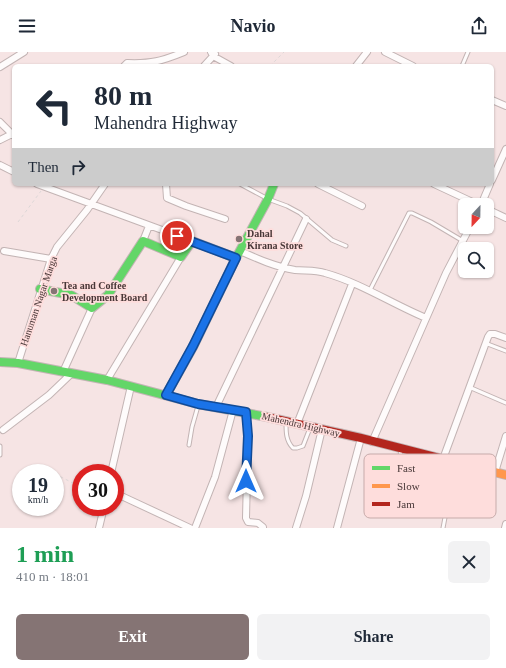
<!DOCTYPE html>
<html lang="en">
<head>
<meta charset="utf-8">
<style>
	:root { --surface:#fff; --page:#f2f2f3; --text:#1f2937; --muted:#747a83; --accent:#857474 }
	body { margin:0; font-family:"Times New Roman",serif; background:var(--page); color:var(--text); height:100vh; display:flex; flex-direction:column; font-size:15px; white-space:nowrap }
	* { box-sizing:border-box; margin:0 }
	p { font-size:13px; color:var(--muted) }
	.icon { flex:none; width:22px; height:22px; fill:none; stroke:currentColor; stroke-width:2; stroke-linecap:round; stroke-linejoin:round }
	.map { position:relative; height:476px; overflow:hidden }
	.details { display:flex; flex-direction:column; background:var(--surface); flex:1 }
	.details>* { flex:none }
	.guide { position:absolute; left:12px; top:12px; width:482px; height:122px; border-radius:6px; box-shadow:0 1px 3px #0004; background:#fff; color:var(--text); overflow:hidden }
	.needle { width:26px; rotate:202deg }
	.buttons { position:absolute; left:458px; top:146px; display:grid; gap:8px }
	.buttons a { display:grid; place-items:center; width:36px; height:36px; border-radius:6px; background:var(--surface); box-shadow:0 1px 3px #0004; font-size:20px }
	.speed { position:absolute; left:12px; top:412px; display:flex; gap:8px; font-size:20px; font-weight:700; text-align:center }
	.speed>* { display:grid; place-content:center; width:52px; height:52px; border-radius:50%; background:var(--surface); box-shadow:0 1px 3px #0004; line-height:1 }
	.speed small { font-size:10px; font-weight:400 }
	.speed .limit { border:6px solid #d22; background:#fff; color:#111 }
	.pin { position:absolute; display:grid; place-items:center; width:34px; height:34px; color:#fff; margin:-17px; border:2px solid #fff; border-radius:50%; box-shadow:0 1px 4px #0007 }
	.me { position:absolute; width:44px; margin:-22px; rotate:0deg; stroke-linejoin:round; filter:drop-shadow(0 0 3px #0008) }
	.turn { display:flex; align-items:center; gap:14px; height:84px; padding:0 16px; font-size:18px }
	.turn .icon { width:52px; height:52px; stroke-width:2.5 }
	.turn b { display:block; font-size:28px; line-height:34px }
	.then { display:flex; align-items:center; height:38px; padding:0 16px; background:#0003; gap:8px; font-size:15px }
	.round { display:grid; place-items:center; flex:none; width:42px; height:42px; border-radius:6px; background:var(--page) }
	.headline { display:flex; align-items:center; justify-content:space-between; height:68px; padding:0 16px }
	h1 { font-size:24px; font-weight:700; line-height:30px; color:#1e9e55 }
	.primary-button { display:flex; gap:8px; margin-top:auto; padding:8px 16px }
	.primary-button a { flex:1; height:46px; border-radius:6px; background:var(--accent); color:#fff; font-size:16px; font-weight:700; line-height:46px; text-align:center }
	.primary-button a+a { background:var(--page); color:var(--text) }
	header { display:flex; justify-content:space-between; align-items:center; height:52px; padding:0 16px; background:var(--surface); font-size:18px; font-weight:700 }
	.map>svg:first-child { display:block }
</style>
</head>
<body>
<header><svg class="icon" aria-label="menu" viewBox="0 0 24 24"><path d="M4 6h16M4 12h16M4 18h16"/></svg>Navio<svg class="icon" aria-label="share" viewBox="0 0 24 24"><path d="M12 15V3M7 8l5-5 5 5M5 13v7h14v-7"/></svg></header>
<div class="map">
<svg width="506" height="476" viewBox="0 0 506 476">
	<rect width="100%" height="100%" fill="#f6e4e4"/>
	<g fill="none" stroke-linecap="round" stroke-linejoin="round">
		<defs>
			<path id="lane" d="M462 14 468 0
				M240 132 268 147 287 154 300 161 332 188 346 194
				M370 238 409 161H412L431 170 463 189
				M485 291 506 299
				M469 335 506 351
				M286 371C286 380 286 389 293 396H297L303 394 310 376
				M189 393 192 375 198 354
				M0 394V403
				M401 399C399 408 393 427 396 436 400 447 460 458 473 460L480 456 494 422
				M443 476 447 455"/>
			<path id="street" d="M211 0 213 4 231 14
				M385 0 413 14
				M124 14 127 11C151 12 162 9 184 0
				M204 14 215 2
				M356 14 367 0
				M0 15 24 0
				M492 48 506 54
				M0 70 14 84
				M0 88 14 81
				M0 113 14 120
				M492 128 506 97
				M37 132 192 189
				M166 132 167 146 186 154 225 167
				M318 132 362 154
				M434 132 479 153
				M481 153 490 132
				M487 157 506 166
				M143 189 149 174
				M4 199 51 207
				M240 199C258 207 276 215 295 218 305 219 316 218 325 221 361 231 392 252 426 266
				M18 311 51 207 57 195 87 158 105 132
				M63 320 92 256
				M107 328 181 205
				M216 355 306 167
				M246 360 248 384 246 466 248 470 258 471 263 475V476
				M297 372 352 232
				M3 378 49 343 72 321
				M372 390 446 221 470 175
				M443 407 488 285 490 282H495L506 286
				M495 420 506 384
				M111 421 131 334
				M115 441 190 476
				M99 476 104 455
				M195 476 215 425 233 358
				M296 476 306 444 322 377
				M337 476 361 386
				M505 476 506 472"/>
			<path id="fast" d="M40 237 71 243 92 256 108 243 143 189 181 205 192 189 236 206
				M0 310 18 311 107 328 198 352 267 365
				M166 343 193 295 236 206 268 147 274 132"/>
			<path id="slow" d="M447 408 506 423"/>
			<path id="jam" d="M267 365 361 386 447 408"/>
		</defs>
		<!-- lane casing -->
		<use href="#lane" stroke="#c3b4b4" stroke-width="5"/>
		<!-- street casing -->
		<use href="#street" stroke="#c3b4b4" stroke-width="8"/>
		<!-- fast casing -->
		<use href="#fast" stroke="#c3b4b4" stroke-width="10"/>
		<!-- slow casing -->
		<use href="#slow" stroke="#c3b4b4" stroke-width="10"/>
		<!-- jam casing -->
		<use href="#jam" stroke="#c3b4b4" stroke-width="10"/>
		<!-- path -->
		<path stroke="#ddd7d7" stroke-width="1" stroke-dasharray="3 3" stroke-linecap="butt" d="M270 14 284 0
			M18 170 41 139
			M37 414 53 421
			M55 422 81 435"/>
		<!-- lane -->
		<use href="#lane" stroke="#fefbfb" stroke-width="3"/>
		<!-- street -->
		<use href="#street" stroke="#fefbfb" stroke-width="6"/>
		<!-- fast -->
		<use href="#fast" stroke="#63d668" stroke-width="8"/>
		<!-- slow -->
		<use href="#slow" stroke="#ff974d" stroke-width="8"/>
		<!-- jam -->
		<use href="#jam" stroke="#b3261e" stroke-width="8"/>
	</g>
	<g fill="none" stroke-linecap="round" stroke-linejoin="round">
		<defs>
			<path id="route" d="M177 184 236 206 193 294 166 343 198 352 246 360 248 384 246 429"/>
		</defs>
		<!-- route casing -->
		<use href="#route" stroke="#114b97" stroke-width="10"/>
		<!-- route -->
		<use href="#route" stroke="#1a73e8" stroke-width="7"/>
	</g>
	<!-- markers -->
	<g fill="#857474" stroke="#fedddc" stroke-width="1.5">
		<circle cx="239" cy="187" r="4"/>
		<circle cx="54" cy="239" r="4"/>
	</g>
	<g text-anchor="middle" stroke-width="3.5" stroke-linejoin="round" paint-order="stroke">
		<!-- poi labels -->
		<g font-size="10" font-weight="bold" fill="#483737" stroke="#fedddc" text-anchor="start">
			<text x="247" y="185">Dahal<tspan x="247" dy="12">Kirana Store</tspan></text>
			<text x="62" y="237">Tea and Coffee<tspan x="62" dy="12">Development Board</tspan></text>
		</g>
		<!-- street labels -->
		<g font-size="10" fill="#483737" stroke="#fedddc">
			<text transform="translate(38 249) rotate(-71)" y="4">Hanuman Nagar Marga</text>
			<text transform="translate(301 372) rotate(13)" y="4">Mahendra Highway</text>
		</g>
	</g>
	<!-- legend -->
	<rect x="364" y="402" width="132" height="64" rx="6" fill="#fedddc" stroke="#c7abaa" stroke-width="1"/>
	<rect x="372" y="414" width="18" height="4" fill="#63d668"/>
	<rect x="372" y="432" width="18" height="4" fill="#ff974d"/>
	<rect x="372" y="450" width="18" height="4" fill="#b3261e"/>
	<g font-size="11" fill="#483737">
		<text x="397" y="420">Fast</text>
		<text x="397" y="438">Slow</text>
		<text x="397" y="456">Jam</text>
	</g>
</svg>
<div class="buttons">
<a><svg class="needle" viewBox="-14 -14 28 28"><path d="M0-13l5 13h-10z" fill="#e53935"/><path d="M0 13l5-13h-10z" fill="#747a83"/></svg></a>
<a><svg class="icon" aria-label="search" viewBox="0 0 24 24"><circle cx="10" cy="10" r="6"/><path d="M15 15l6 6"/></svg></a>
</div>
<div class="speed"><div>19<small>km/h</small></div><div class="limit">30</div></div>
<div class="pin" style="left:177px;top:184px;background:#d93025"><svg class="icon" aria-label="arrive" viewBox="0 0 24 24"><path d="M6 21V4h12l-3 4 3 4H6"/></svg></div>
<svg class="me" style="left:246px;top:429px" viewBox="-20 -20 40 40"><path d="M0-17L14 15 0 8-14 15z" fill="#1a73e8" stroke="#fff" stroke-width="4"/></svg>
<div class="guide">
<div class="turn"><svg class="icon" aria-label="left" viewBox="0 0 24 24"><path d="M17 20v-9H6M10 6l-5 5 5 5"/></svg><div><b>80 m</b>Mahendra Highway</div></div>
<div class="then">Then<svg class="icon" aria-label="right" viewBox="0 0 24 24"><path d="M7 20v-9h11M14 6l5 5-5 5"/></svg></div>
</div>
</div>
<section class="details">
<div class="headline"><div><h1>1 min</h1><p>410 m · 18:01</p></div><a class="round"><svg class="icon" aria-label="close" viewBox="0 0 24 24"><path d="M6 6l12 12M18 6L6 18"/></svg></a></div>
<div class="primary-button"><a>Exit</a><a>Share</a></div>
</section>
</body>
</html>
